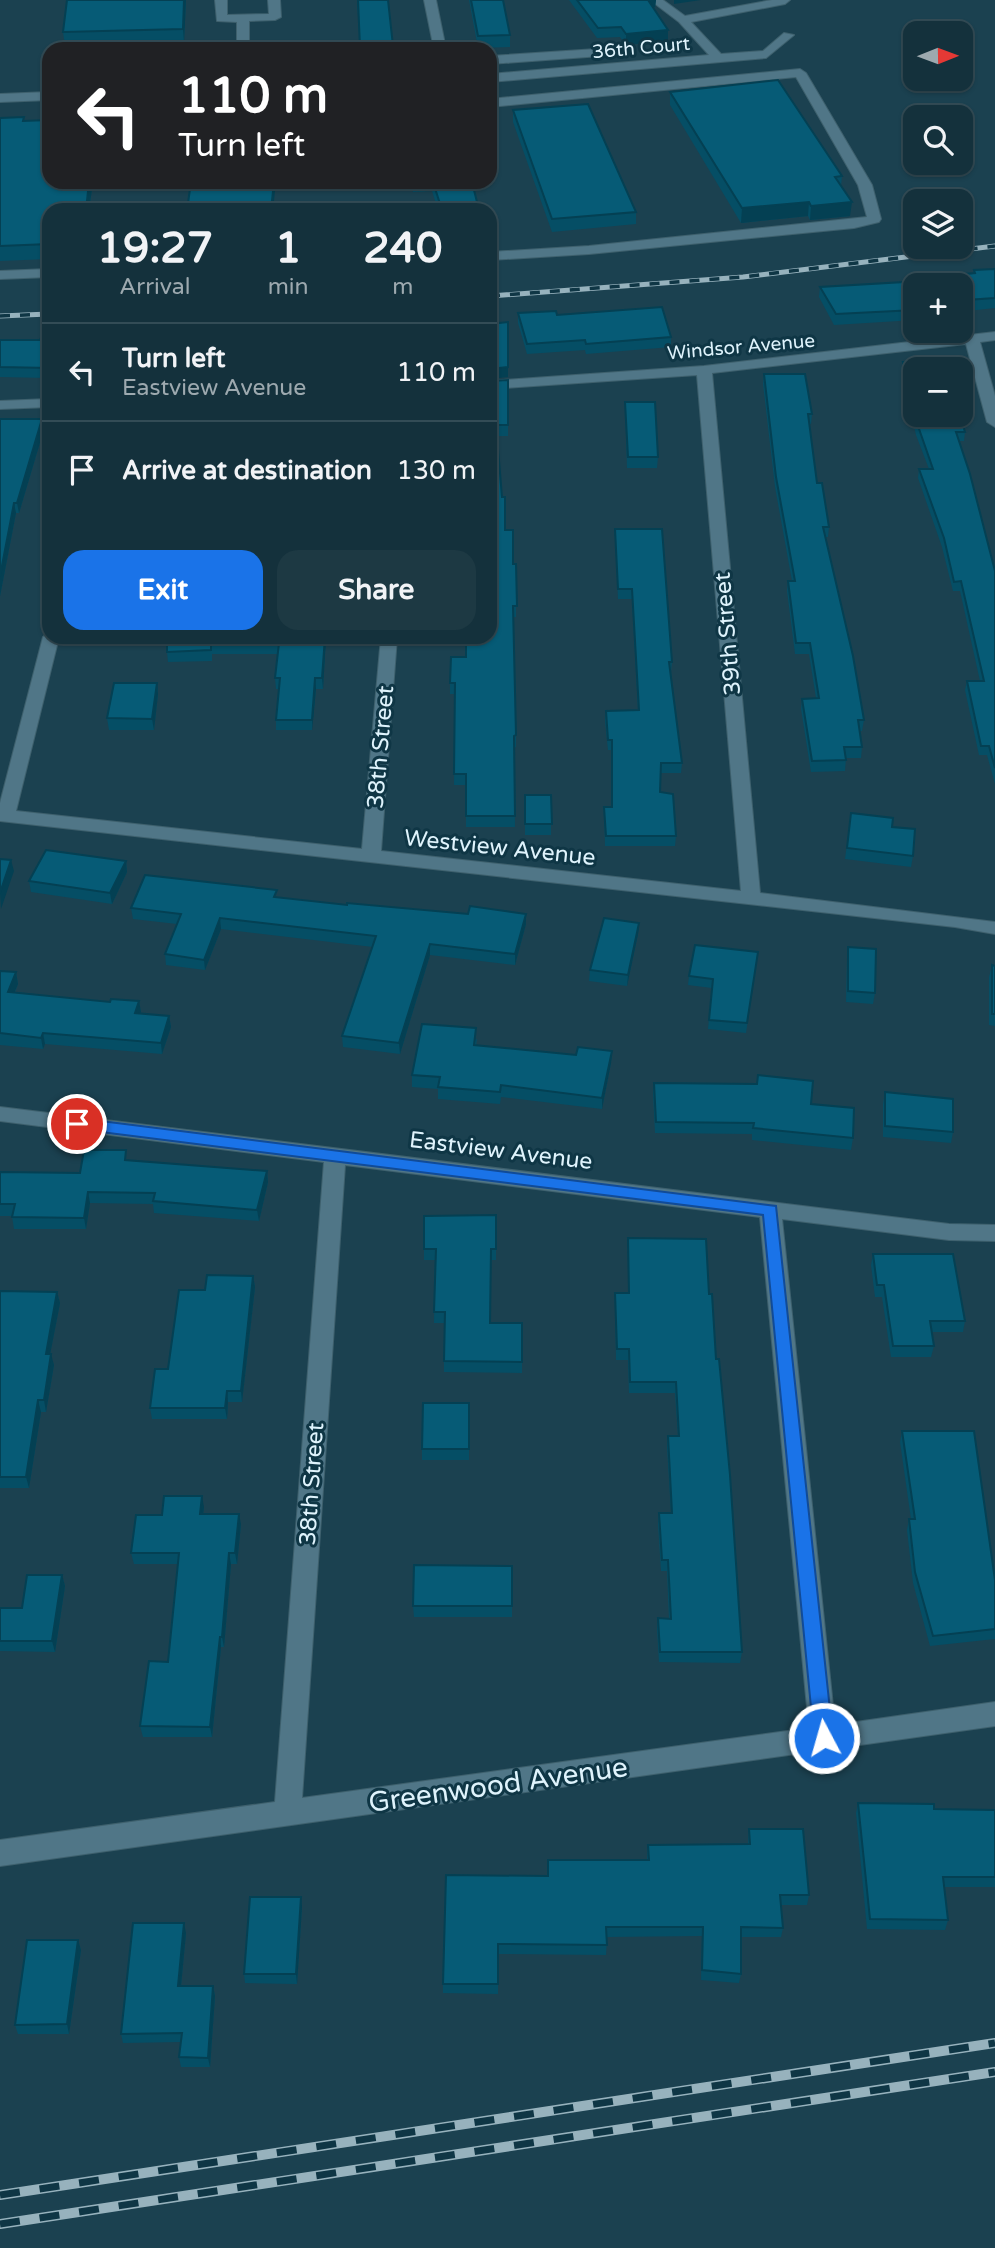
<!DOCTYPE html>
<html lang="en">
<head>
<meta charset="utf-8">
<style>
	:root { --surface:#14313c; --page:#1d3943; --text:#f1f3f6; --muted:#9da9af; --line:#334c56; --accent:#1a73e8 }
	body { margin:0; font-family:"Varela Round",sans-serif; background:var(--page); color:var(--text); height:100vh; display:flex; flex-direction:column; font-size:26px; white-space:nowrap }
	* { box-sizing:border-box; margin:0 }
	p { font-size:23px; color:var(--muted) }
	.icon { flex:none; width:38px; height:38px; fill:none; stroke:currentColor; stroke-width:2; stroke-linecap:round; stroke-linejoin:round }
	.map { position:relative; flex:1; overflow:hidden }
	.sheet { position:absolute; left:42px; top:203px; width:455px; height:441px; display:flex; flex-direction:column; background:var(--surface); border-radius:21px; box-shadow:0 2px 5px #0004,0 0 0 2px var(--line) }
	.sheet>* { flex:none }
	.hud { position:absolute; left:42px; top:42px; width:455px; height:147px; border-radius:21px; box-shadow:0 2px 5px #0004,0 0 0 2px var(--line); background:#202124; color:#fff; overflow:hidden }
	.needle { width:46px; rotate:89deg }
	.tools { position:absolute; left:903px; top:21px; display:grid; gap:14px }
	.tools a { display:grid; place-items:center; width:70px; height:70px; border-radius:14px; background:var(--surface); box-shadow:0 2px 5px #0004,0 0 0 2px var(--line); font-size:35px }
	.pin { position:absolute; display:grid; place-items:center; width:60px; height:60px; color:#fff; margin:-30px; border:4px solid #fff; border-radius:50%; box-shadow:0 2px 7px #0007 }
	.me { position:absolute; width:77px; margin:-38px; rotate:354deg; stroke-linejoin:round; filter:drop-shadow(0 0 5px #0008) }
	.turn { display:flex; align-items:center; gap:24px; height:147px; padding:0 21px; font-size:32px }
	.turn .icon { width:91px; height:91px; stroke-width:2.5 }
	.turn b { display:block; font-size:49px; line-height:60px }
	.eta { display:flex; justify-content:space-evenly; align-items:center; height:119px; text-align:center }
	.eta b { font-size:42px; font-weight:700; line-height:49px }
	.primary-button { display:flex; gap:14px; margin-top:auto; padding:14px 21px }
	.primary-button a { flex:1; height:80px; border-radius:21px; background:var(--accent); color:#fff; font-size:28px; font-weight:700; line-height:80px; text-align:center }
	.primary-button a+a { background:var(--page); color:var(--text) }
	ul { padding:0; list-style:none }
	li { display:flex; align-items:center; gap:21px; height:98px; padding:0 21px; border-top:2px solid var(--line) }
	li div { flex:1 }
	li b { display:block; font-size:26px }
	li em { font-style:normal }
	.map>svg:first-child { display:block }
</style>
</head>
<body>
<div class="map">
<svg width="995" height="2248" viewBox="0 0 995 2248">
	<rect width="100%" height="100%" fill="#1b4150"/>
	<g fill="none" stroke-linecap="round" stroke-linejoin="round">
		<defs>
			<path id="minor" d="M215 0H227V15L269 14 268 0H280L281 17 275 20 249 21V49H237V22L217 21Z
				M424 0H436L446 49H434Z
				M650 0H663L685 16 772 0H790L785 4 691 22 721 54 763 51 784 33 794 35 766 58 490 82V74L709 55 679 22Z
				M597 49 603 53 601 56 490 64V56Z
				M800 69 806 73 872 185 881 219 879 222 854 228 589 254 490 260V252L589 246 867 217 858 185 796 77 490 107V99Z
				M49 92V100L0 102V94Z
				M49 269V277L0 279V271Z
				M995 332V340L980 342 995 396V427L987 422 966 344 712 373 760 893 995 922V934L955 927 0 821V803L43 637 49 632V637H59L16 811 362 849 381 637H397L381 851 741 891 697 375 490 389V381L704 366Z
				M49 399V407L0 409V401Z
				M0 1107 949 1224 995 1225V1241L949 1240 782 1219 835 1725 995 1702V1726L0 1866V1840L275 1802 324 1162 0 1121ZM345 1165 760 1217 809 1728 302 1798Z"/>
		</defs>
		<!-- minor casing -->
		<use href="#minor" stroke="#3e606d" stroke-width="2"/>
		<!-- minor -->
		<use href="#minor" fill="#507687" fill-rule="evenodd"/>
		<defs>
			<path id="rail-far1" d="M490 296 743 277 995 246
				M0 316 49 314"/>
			<path id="rail" d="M0 2195 995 2043
				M0 2224 995 2072"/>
		</defs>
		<!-- rail-far1 casing -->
		<use href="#rail-far1" stroke="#97b2bd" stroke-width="5"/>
		<!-- rail casing -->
		<use href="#rail" stroke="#97b2bd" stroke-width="10"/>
		<!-- rail-far1 -->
		<use href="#rail-far1" stroke="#0f3645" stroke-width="3.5" stroke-dasharray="10" stroke-linecap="butt"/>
		<!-- rail -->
		<use href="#rail" stroke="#0f3645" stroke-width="7" stroke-dasharray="20" stroke-linecap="butt"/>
	</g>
	<!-- wall -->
	<path fill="#054e65" d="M186 0 184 42 65 46 63 32Z
		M357 0H388L393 49H360Z
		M469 0H503L510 35V47L478 48Z
		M569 0H656L655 7 653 8 668 41 626 45 620 37 597 38Z
		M670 92 842 176 841 186 850 216 810 220 808 216 741 223 670 105Z
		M513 110 636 212V224L552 232 513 122Z
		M0 118 49 182H93L89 210H49V259L0 261Z
		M410 182H472L479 210H438L432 191 413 192Z
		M995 269V308L968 311V313L915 285V320L834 325 819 297 820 287 919 281 920 278 973 273 974 270Z
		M518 313 557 315 671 337V347L586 354 585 350 527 354 518 323Z
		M49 333V378L0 377V340H40Z
		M903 362 915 369 965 432 964 441H959L995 571V784L987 755H979L965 690 967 681H980L960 591H953L942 547 918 478 919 469H929L916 435 901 371Z
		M764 374 812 414 811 424H809L817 483 829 527 828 537H825L864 720 862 731H860L862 747 861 758H846L845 771 811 772 801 709 802 699 816 698 809 654H795L787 591 788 581H792L775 487 763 384Z
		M508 380V436H497L505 530 513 564H516V617H513L516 735V747H514L515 827H466V785H454L455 694H450V683L466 657 490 381Z
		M625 402 658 457 657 468H627Z
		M0 419H42L44 429 19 513H16L0 596Z
		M615 529 672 662 671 672 682 763 681 773H661L660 792 676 836 675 846H605L604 807H612V750H608L605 721 606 711 638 710 632 599H618Z
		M167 637H326L323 689H316L312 730H276V720L279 689H276L275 678 278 654H212V661L168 662 167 652Z
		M157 683 158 694 154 730H109L107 718Z
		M525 795H551V835H525Z
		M851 813 892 827 913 856 911 867 845 859Z
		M126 861 127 872 112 904 31 892 29 881Z
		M277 897 526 924 515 965 430 955 400 1054 343 1047 342 1036 373 947 221 929 205 970 166 965 165 954 177 924 133 919 131 908Z
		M639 923 638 934 627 986 589 981 590 970Z
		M848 947 875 993 873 1004 846 1002 847 958Z
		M758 952 746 1033 708 1029 712 988 688 985 689 976Z
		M992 965 995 966V1026L989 1025V977Z
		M0 971 16 972 18 984 15 992 110 1002 139 1001 141 1013 169 1016 171 1027 162 1054 45 1044 43 1049 0 1045Z
		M477 1039 476 1046 576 1055 612 1051 611 1063 602 1109 501 1097 500 1104 438 1099V1089L412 1087V1075Z
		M654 1083 811 1104 853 1138 851 1150 752 1140V1134L655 1133 653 1094Z
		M885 1092 953 1132 951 1143 883 1137V1104Z
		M128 1160 267 1171 268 1182 259 1221 154 1213 153 1204 90 1203 86 1229H14L12 1216H0V1172L80 1173Z
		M496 1215V1260H491L490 1323H522V1373L444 1372V1323H434L435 1260H424V1216Z
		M628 1238 709 1294 716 1359 742 1652 740 1663 659 1662 657 1629 658 1618 669 1619 667 1571H661L658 1524 659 1513H671L667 1447 668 1436H678L675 1393H629L628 1360H616L615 1293H629Z
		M873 1254 965 1321 963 1332H932L934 1346 931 1357H891L882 1297H875L871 1265Z
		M253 1276 255 1287 242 1402H228L227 1419H152L150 1408 205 1290Z
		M0 1291 57 1292 60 1303 50 1354 54 1365 46 1412H41L29 1488H0Z
		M469 1403V1460H422V1449Z
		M902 1431 995 1580V1639L930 1646 913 1583 907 1530 909 1519H911L900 1442Z
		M204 1507 203 1514 241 1524 237 1564H231L224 1647H221L212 1737H143L140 1726 168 1662 178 1564H134L131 1553 162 1515Z
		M512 1566V1617H414L413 1606Z
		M62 1575 65 1586 55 1652 0 1651V1608H22Z
		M858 1803 934 1809 995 1810V1887H944L948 1920 945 1930 867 1929 856 1813Z
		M749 1829 809 1895 807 1905H781L783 1928 781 1937H741V1974L739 1983 701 1980 702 1936 607 1937 606 1955 498 1954V1994L443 1993V1984L548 1876 647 1860 648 1845 748 1844Z
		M302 1907 297 1984 245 1983 244 1974Z
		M186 1933 181 1986H213L215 1996 210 2067H181L179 2057 181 2042 123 2043 121 2034Z
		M78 1940 81 1950 69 2034H18L15 2025Z"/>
	<!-- shaded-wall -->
	<path fill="#044053" d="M184 0H186L184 42 183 29Z
		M647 0H656L655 7 646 9Z
		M674 0H701L674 4Z
		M668 30V41L626 45V34Z
		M89 182H93L89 210H86Z
		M274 182H276L273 210H271Z
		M809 202 808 216 741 223 742 208Z
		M852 202 850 216 810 220 811 206Z
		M969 303 968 313 961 314V304Z
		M508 367V377L490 379V369Z
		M42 419 44 429 19 513 17 503Z
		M14 503 16 513 0 596V576Z
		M325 637H326L323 689 322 678Z
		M315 678 316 689 312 730V720Z
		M157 683 158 694 154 730 152 719Z
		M11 860 14 871 1 909 0 893Z
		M126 861 127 872 112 904 110 893Z
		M526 914V924L515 965V954Z
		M220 918 221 929 205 970 204 960Z
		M639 923 638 934 627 986 628 975Z
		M430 944V955L400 1054 399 1043Z
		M16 972 18 984 10 1003 8 992Z
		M139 1001 141 1012 137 1024 135 1013Z
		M169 1016 171 1027 162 1054 161 1043Z
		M43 1033 45 1044 43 1049 41 1038Z
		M612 1051 611 1063 602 1109V1098Z
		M267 1171 268 1182 259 1221 257 1210Z
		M88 1192 90 1203 86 1229 84 1218Z
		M253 1276 255 1287 242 1402 241 1391Z
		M57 1292 60 1303 48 1365 46 1354Z
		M51 1354 54 1365 46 1412 44 1400Z
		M227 1391 228 1402 227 1419 225 1408Z
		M38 1400 41 1412 29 1488 26 1477Z
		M202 1496 204 1507 202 1525 200 1514Z
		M239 1514 241 1524 237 1564 235 1553Z
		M229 1553 231 1564 224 1647 222 1637Z
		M62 1575 65 1586 55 1652 52 1641Z
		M220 1637 221 1647 212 1737 210 1727Z
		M301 1897 302 1907 297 1984 296 1974Z
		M184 1923 186 1933 180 1996 178 1986Z
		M78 1940 81 1950 69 2034 67 2024Z
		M213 1986 215 1996 210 2067 208 2058Z"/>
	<!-- building -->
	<path fill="#065b76" stroke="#044053" stroke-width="2" d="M67 0H184L183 29 63 32Z
		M358 0H388L393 46 360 47Z
		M471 0H503L510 35 478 36Z
		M577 0H648L668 30 626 34 621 27 598 28Z
		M778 80 842 176 835 177 852 202 811 206 809 202 742 208 670 92Z
		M588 104 636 212 552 219 513 110Z
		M24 117 23 121 49 120V182H89L86 210H49V244L0 246V118Z
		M191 182H274L271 210H187Z
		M433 182H472L479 210H442Z
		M995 269V298L967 300 969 303 961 304V285H915V310L836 314 820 287 921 281 920 278 975 273 974 270Z
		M662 307 671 337 586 344 585 340 527 344 518 313 556 311 557 315Z
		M508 322V367L490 369V324Z
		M43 333H49V368L0 367V340H40Z
		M903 362 941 363 942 369H915V415H960L965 432H956L970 474 995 571V768L989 746H981L967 681H984L961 581 954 582 944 538 919 469H933L918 426Z
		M764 374H805L812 414H808L817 483H822L829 527H823L853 656 864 720H858L862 747H844L846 760 812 761 802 699 819 698 810 643H796L788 581H795L776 477Z
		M508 380V425H496L502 497H505V530H513V564H516L517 606H513L516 735 514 736 515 816H466V774H454L455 683H450L451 657H466V637H490V381Z
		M625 402H655L658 457H628Z
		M0 419H42L17 503H14L0 576Z
		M615 529H662L672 662H669L682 763H661L660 792 673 794 676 836H606L604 807H612V740H608L606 711 639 710 632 589H618Z
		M167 637H325L322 678H315L312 720H276L280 678H275L279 643H211V650L167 652Z
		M114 683H157L152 719 107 718Z
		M525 795H551L552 824H525Z
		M851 813 893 818 892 827 915 829 913 856 847 848Z
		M46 850 126 861 110 893 29 881Z
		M0 859 11 860 0 893Z
		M145 875 277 890 274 897 347 905V903L468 914 470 906 526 914 515 954 430 944 399 1043 342 1036 376 936 220 918 204 960 165 954 181 914 131 908Z
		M604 918 639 923 628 975 590 970Z
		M695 945 758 952 747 1023 709 1020 713 979 689 976Z
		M848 947 876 949 875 993 848 991Z
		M992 965 995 966V1014H992Z
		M0 971 16 972 8 992 110 1002 111 999 139 1001 135 1013 169 1016 161 1043 43 1033 41 1038 0 1033Z
		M422 1024 476 1028 474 1045 576 1055 578 1047 612 1051 602 1098 501 1085 500 1092 438 1087 440 1077 412 1075Z
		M758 1075 813 1081 811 1104 854 1108 853 1138 753 1128 754 1123 656 1122 654 1083 757 1084Z
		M885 1092 953 1099V1132L885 1126Z
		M84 1150H126L125 1160 267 1171 257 1210 153 1201 155 1193 88 1192 84 1218 12 1217 15 1204H0V1172L80 1173Z
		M496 1215V1249H491L490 1323H522V1362L444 1361 445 1312H434L436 1249H424V1216Z
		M628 1238 706 1239 709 1294H712L716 1359H719L730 1475 742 1652H660L658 1618 671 1619 668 1560H662L659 1513H672L668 1436H679L676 1382H630L629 1349H617L615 1293H629Z
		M873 1254H953L965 1321H930L934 1346H893L884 1285H877Z
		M207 1275 253 1276 241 1391H227L225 1408H150L155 1369H168L179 1290H205Z
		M0 1291 57 1292 46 1354H51L44 1400H38L26 1477H0Z
		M423 1403H469V1449H422Z
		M902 1431H974L995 1580V1629L933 1636 915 1572 909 1519H915Z
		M164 1496H202L200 1514H239L235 1553H229L222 1637H220L210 1727 140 1726 149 1661 168 1662 179 1553H131L136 1515H162Z
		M414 1565 512 1566V1606H413Z
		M27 1575H62L52 1641H0V1608H22Z
		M858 1803 934 1804V1809L995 1810V1877H943L948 1920 870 1919Z
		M749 1829H803L809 1895H780L783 1928 741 1927V1974L702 1970 703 1927H606L607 1945 498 1944V1984H443L446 1875 548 1876V1860H649L648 1845 750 1844Z
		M250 1897H301L296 1974H244Z
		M133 1923H184L178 1986H213L208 2058 179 2057 182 2033 121 2034Z
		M27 1940H78L67 2024 15 2025Z"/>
	<!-- route -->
	<path fill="#1a73e8" stroke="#114b97" stroke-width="2" d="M77 1118 776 1206 833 1738 831 1744 824 1747 817 1744 814 1738 763 1215 77 1129 69 1124Z"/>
	<g text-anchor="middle" stroke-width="6" stroke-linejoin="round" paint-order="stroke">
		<!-- far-street labels -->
		<g font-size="19" fill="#dff3fc" stroke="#0f3645">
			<text transform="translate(641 47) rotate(-5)" y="7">36th Court</text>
			<text transform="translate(741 346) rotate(-5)" y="7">Windsor Avenue</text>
		</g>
		<!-- street labels -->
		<g font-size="23" fill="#dff3fc" stroke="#0f3645">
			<text transform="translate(727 634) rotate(-95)" y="8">39th Street</text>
			<text transform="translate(380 747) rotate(-85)" y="8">38th Street</text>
			<text transform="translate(500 847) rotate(6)" y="8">Westview Avenue</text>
			<text transform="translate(501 1150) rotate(7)" y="8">Eastview Avenue</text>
			<text transform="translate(311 1484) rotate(-86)" y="8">38th Street</text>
		</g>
		<!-- near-street labels -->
		<g font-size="28" fill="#dff3fc" stroke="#0f3645">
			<text transform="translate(498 1784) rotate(-8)" y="10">Greenwood Avenue</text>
		</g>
	</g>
</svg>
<div class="tools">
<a><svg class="needle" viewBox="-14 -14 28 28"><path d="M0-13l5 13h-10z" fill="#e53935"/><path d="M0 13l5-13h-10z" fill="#9da9af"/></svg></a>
<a><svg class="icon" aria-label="search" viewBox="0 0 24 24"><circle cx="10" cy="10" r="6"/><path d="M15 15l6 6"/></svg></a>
<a><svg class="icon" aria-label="layers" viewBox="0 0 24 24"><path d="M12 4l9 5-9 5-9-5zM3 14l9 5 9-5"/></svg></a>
<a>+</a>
<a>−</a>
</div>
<div class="pin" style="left:77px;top:1124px;background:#d93025"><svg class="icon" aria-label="arrive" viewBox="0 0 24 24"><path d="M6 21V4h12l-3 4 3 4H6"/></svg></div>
<svg class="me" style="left:824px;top:1738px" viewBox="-20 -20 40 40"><circle r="17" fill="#1a73e8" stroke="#fff" stroke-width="3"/><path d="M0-11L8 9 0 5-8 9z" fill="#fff"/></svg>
<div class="hud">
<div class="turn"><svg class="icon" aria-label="left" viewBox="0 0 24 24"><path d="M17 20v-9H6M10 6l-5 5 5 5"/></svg><div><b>110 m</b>Turn left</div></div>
</div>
<section class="sheet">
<div class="eta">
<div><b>19:27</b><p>Arrival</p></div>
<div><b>1</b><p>min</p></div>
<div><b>240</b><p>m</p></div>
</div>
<ul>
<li><svg class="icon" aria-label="left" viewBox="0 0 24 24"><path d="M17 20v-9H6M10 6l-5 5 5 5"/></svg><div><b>Turn left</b><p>Eastview Avenue</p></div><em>110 m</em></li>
<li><svg class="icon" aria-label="arrive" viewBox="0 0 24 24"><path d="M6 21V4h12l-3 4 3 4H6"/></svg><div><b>Arrive at destination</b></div><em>130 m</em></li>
</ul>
<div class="primary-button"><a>Exit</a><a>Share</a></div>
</section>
</div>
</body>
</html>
